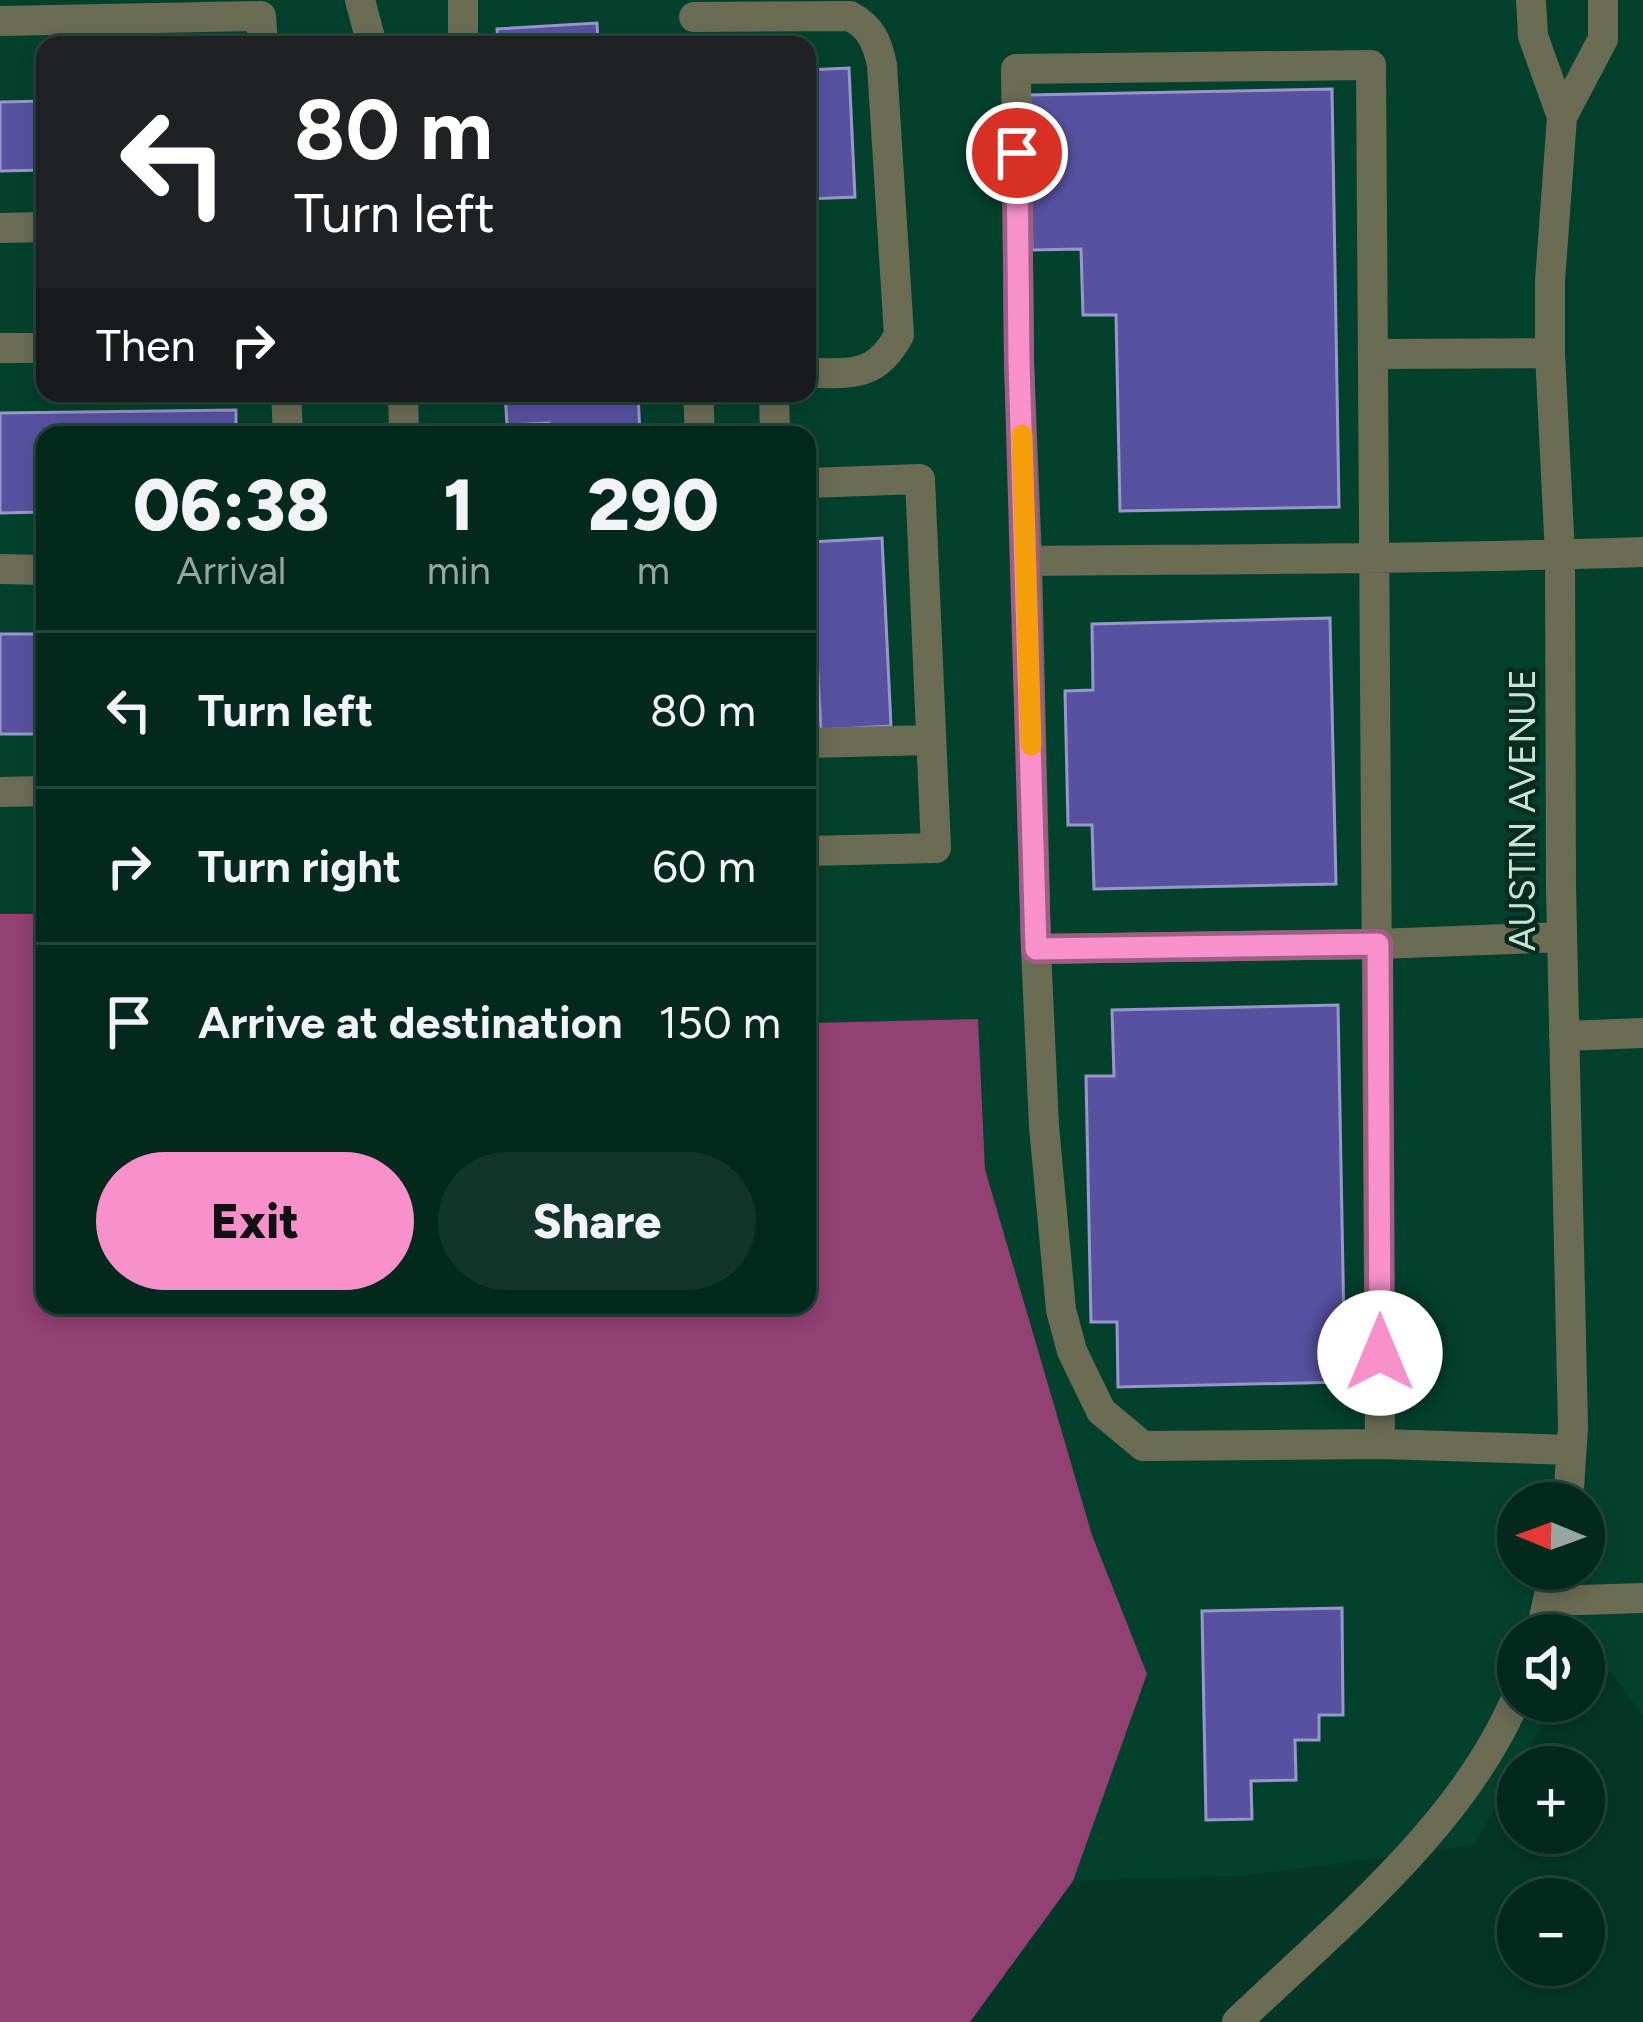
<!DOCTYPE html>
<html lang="en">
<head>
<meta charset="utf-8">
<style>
	:root { --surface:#03291c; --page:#113529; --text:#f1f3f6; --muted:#97a6a3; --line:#24453b; --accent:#f890cc }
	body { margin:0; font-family:Figtree,sans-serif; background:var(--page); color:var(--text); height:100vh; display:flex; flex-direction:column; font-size:45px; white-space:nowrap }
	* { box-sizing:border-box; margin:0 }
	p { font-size:39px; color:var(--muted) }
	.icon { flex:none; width:66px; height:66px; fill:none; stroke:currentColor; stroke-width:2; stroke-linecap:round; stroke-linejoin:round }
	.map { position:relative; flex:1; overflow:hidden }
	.drawer { position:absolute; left:36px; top:426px; width:780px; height:888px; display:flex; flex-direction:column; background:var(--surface); border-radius:24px; box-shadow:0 6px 18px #0003,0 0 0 3px var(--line) }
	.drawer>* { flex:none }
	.top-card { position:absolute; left:36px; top:36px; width:780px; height:366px; border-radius:24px; box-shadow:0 6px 18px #0003,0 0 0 3px var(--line); background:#202124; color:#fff; overflow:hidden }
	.needle { width:78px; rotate:271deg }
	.buttons { position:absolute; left:1497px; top:1482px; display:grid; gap:24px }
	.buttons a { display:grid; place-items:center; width:108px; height:108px; border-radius:50%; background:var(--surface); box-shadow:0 6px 18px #0003,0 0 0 3px var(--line); font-size:60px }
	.pin { position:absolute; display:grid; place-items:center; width:102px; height:102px; color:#fff; margin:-51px; border:6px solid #fff; border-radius:50%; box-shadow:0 3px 12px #0007 }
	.me { position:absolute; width:132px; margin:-66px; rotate:0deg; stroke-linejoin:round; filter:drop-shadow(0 0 9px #0008) }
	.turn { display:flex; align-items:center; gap:42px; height:252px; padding:0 60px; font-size:54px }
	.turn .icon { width:156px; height:156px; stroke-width:2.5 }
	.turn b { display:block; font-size:84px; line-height:102px }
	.then { display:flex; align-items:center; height:114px; padding:0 60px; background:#0003; gap:24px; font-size:45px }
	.eta { display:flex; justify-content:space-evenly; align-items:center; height:204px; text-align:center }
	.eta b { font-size:72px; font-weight:800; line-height:84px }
	.button { display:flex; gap:24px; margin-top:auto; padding:24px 60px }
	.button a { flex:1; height:138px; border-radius:72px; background:var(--accent); color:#111; font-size:48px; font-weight:800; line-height:138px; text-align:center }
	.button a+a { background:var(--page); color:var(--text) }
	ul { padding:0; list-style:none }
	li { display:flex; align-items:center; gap:36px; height:156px; padding:0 60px; border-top:3px solid var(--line) }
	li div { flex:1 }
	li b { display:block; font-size:45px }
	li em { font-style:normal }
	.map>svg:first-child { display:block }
</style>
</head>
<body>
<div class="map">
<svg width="1643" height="2022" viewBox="0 0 1643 2022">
	<rect width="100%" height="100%" fill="#043726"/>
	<!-- built -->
	<path fill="#04412d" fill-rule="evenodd" d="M0 0H1643V1715L1589 1645 1584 1652V1635H1518V1701H1556L1474 1845 1243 1876 1073 1881 1147 1674 1092 1535 985 1168 978 1020 807 1023V435H45V914H0ZM45 45H807V393H45ZM1518 1503H1584V1569H1518Z"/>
	<!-- forest -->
	<path fill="#914172" d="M0 914H45V1305H807V1023L978 1019 985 1169 1092 1535 1147 1674 1073 1881 970 2022H0Z"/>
	<!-- building -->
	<path fill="#5851a0" stroke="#9897cb" stroke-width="3" d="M597 23 598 45H498L497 29Z
		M849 68 855 197 807 199V70Z
		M1332 89 1339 507 1120 511 1116 315H1083L1081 249 1032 250 1029 95Z
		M45 101V170L0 171V102Z
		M505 393H638L640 435H550L549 423 507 425Z
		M236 410V435H45V512L0 513V413Z
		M882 538 891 726 821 730 811 542Z
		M1330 618 1336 884 1094 889 1092 825H1068L1065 691 1093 690 1092 624Z
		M0 634H45V734H0Z
		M1338 1005 1345 1382 1118 1387 1117 1322H1091L1086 1076H1114L1112 1010Z
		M1342 1608 1343 1715H1319V1740H1295L1296 1780 1251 1781 1252 1819 1206 1820 1202 1611Z"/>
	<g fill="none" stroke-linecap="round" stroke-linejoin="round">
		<!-- minor -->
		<path stroke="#6c6b54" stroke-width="30" d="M360 0 372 45
			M463 0V45
			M1531 0 1533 36 1562 117
			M694 17 850 16C871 27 877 42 882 65L899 335C876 378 852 373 807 373
			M0 21 261 16 263 45
			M0 228 45 227
			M0 348H45
			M1374 354 1550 353
			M286 393 288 435
			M403 393 404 435
			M698 393 700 435
			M774 393 775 435
			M807 483 920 479 936 848 807 851
			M1027 561 1036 949 1044 1126 1061 1310 1072 1351 1101 1411 1143 1446 1380 1444 1571 1450
			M0 569 45 570
			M807 743 931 740
			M0 792 45 791
			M1036 949 1378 944 1562 937
			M1564 1036 1643 1033
			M1380 1444 1371 65 1016 69 1019 361 1027 561C1232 559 1438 559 1643 552
			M1568 1503 1573 1428 1561 887 1560 555 1550 353V281L1562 117 1603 39V0
			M1549 1601 1643 1598
			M1540 1635 1555 1569
			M1237 2022C1337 1926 1464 1825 1518 1694"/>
	</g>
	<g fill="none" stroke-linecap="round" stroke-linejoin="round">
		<defs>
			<path id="route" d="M1017 153 1019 361 1036 949 1378 944 1380 1353"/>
		</defs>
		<!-- route casing -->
		<use href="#route" stroke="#a15e85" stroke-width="30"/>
		<!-- route -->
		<use href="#route" stroke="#f890cc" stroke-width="21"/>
		<!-- slow -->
		<path stroke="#f59e0b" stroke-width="21" d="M1022 435 1031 745"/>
	</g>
	<g text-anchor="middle" stroke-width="9" stroke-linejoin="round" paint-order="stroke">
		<!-- street labels -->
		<g font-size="36" fill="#c7e5d6" stroke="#0a2b1f">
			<text transform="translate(1522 810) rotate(-90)" y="13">AUSTIN AVENUE</text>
		</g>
	</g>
</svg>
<div class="buttons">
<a><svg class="needle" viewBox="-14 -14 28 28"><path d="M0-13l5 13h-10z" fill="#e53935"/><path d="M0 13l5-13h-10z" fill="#97a6a3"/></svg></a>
<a><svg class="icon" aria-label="sound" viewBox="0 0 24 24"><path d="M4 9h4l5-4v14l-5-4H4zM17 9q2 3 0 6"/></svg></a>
<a>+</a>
<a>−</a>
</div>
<div class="pin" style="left:1017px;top:153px;background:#d93025"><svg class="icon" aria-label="arrive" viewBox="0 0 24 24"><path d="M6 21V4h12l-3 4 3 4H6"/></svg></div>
<svg class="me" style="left:1380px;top:1353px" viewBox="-20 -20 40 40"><circle r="19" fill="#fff"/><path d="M0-13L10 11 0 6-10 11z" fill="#f890cc"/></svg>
<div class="top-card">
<div class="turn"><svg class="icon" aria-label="left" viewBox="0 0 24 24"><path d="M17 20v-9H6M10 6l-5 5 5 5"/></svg><div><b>80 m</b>Turn left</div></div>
<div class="then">Then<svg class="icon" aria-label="right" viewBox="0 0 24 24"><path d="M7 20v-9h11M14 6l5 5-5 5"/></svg></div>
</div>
<section class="drawer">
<div class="eta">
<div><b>06:38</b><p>Arrival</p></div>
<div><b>1</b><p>min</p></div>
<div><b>290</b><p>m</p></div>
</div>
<ul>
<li><svg class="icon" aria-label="left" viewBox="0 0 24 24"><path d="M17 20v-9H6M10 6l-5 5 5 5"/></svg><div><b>Turn left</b></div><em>80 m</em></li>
<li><svg class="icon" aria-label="right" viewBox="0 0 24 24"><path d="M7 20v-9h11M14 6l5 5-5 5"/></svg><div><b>Turn right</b></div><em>60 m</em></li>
<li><svg class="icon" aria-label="arrive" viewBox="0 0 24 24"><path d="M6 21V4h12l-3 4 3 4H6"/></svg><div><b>Arrive at destination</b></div><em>150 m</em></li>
</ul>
<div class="button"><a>Exit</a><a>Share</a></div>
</section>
</div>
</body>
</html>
